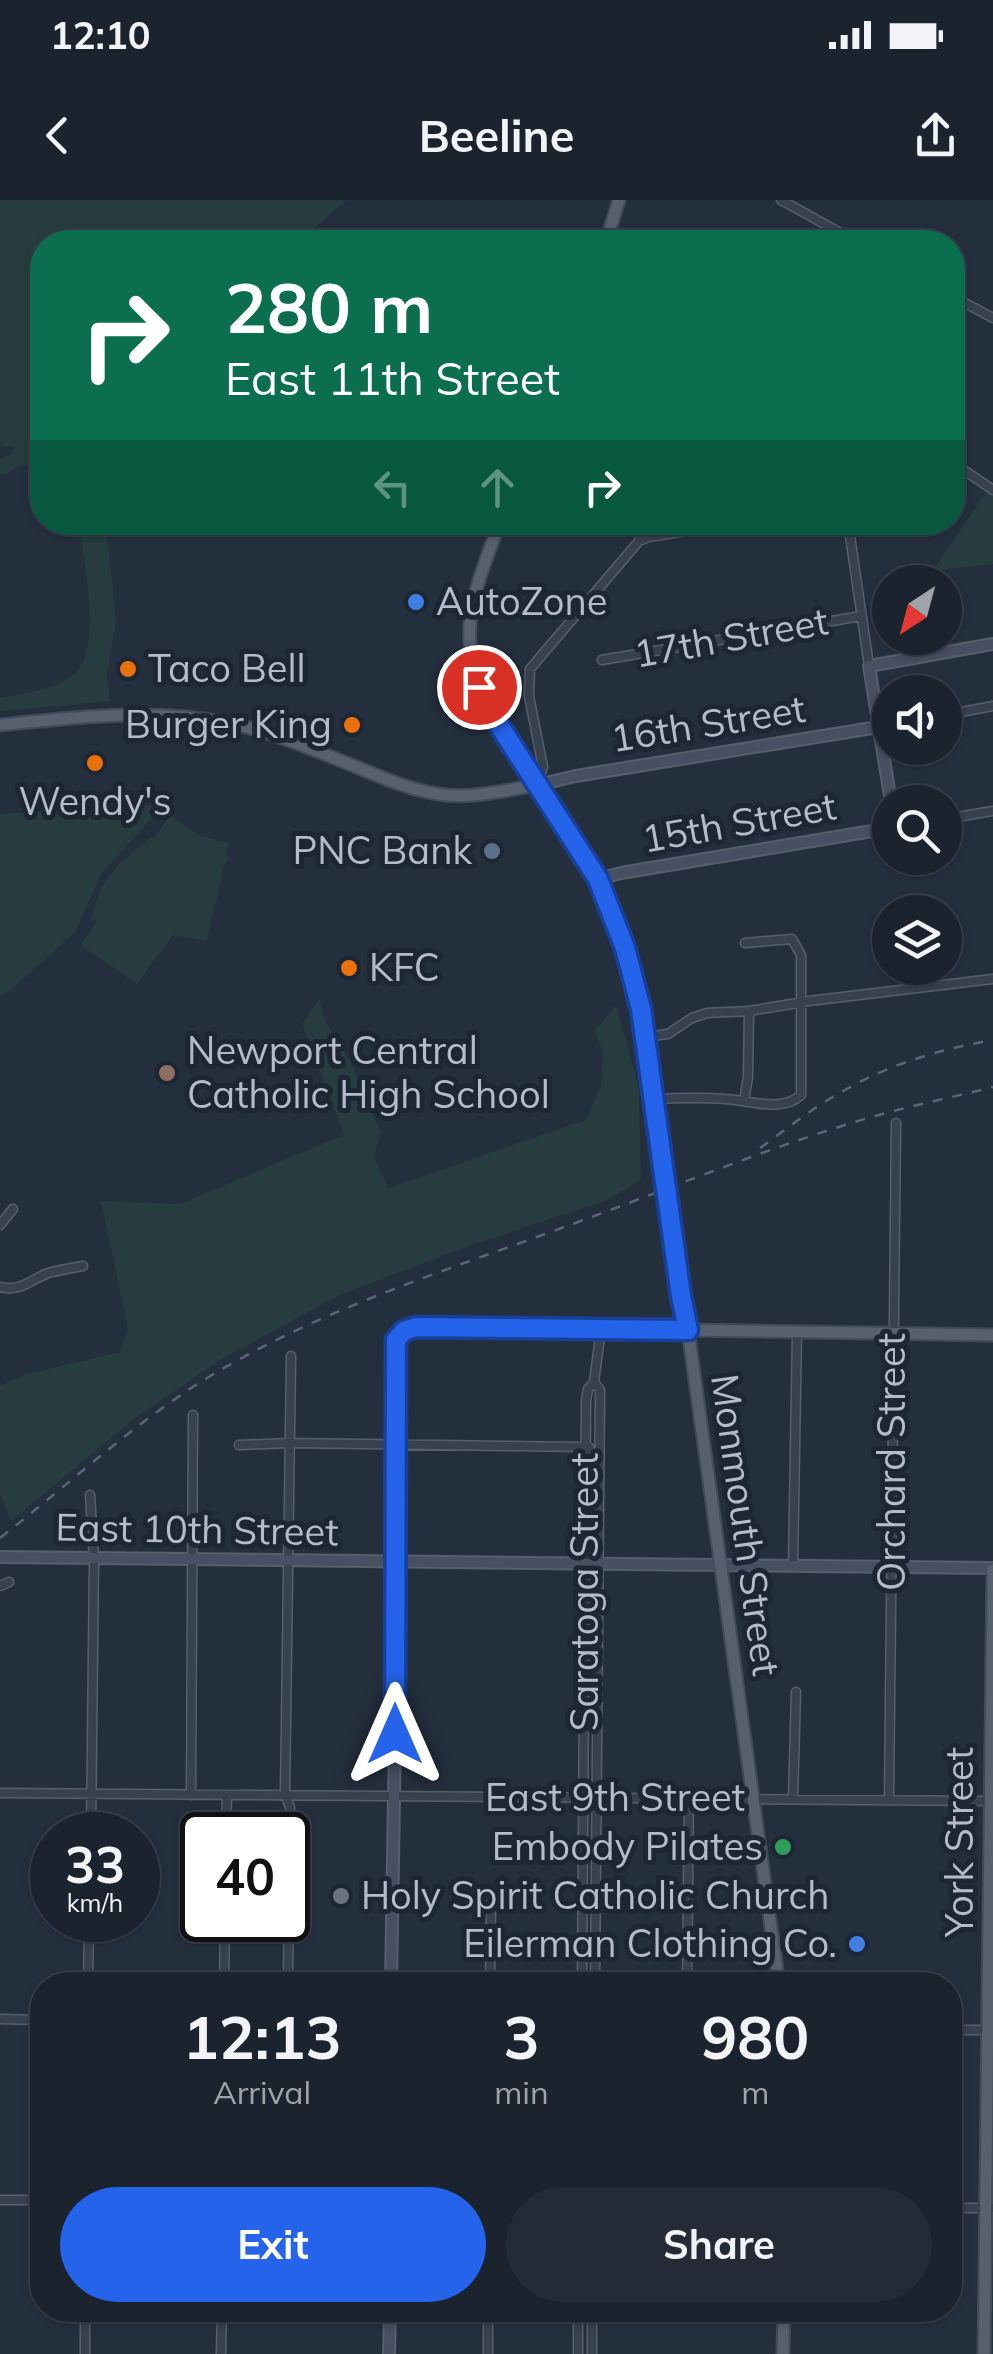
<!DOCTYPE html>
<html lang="en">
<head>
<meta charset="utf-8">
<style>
	:root { --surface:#1b232e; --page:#242b36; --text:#f1f3f6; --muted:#a0a4aa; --line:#39404a; --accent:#2563eb }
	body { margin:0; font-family:Mulish,sans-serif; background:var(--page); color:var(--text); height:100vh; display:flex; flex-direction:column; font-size:38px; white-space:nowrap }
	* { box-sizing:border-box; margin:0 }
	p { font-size:32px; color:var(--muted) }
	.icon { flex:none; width:55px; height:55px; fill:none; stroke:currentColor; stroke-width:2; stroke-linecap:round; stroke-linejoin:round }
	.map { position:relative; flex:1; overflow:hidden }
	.side { position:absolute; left:30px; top:1772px; width:932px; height:350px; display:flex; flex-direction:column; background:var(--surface); border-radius:40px; box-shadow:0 2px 8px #0004,0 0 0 2px var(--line) }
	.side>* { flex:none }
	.guide { position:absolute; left:30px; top:30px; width:935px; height:305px; border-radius:40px; box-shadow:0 2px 8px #0004,0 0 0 2px var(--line); background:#0b6e4f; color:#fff; overflow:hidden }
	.needle { width:65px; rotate:216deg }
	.tools { position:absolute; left:872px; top:365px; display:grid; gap:20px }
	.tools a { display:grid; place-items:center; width:90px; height:90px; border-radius:50%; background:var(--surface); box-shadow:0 2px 8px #0004,0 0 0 2px var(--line); font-size:50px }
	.speed { position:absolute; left:30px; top:1612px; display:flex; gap:20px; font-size:50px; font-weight:700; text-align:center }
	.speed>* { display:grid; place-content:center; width:130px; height:130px; border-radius:50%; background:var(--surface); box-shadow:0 2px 8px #0004,0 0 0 2px var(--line); line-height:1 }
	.speed small { font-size:25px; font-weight:400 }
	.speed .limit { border:5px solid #111; border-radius:15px; background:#fff; color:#111 }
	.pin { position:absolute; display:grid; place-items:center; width:85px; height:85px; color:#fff; margin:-42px; border:5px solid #fff; border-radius:50%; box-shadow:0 2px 10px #0007 }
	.me { position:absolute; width:110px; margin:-55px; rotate:0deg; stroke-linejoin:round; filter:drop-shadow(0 0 8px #0008) }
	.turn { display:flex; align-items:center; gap:35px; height:210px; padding:0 30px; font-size:45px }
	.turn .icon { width:130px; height:130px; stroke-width:2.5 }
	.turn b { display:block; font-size:70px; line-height:85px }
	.lanes { display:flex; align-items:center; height:95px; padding:0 30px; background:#0003; justify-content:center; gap:50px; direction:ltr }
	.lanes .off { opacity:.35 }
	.eta { display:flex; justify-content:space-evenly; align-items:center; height:170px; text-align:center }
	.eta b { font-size:60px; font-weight:700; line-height:70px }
	.cta { display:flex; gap:20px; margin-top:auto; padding:20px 30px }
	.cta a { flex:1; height:115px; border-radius:60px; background:var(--accent); color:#fff; font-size:40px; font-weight:700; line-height:115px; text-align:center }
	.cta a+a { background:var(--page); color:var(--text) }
	.status { display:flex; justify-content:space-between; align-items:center; height:70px; padding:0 50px; background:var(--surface); direction:ltr }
	.status svg { height:28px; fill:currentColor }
	header { display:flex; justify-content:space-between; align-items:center; height:130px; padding:0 30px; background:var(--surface); font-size:45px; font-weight:700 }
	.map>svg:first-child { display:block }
</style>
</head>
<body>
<div class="status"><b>12:10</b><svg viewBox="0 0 49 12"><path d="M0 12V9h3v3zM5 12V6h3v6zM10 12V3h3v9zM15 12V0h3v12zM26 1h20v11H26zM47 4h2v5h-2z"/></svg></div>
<header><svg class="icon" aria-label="back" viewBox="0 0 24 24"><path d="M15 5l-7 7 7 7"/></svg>Beeline<svg class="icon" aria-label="share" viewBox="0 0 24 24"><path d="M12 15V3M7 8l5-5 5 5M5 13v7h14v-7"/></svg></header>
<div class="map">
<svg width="993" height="2154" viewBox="0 0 993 2154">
	<rect width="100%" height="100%" fill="#242f3e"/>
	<!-- green -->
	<path fill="#263c3f" d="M0 0H347L298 42H42V262L18 266 5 275 0 274V258L12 254 13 246 4 247 0 243Z
		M989 288 993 290V364L933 371Z
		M79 323H106L116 421 107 473 110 501 0 511V498C22 494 48 490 68 479 106 459 83 359 79 323Z
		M140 604 155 606 154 616 102 673 75 732 10 791 0 795V614Z
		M170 615 198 635 229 643 226 655 229 658 224 665 207 741 173 735 137 784 81 745 97 721 91 719 101 687 119 664 150 638 155 637Z
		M319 799 326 822 351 863 381 932 374 956 388 988 586 920 601 884 603 854 595 830 616 805 639 888 641 980 609 999 474 1044 340 1095 220 1160 139 1215 11 1321 0 1294V1186L23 1175 120 1152 128 1129 101 1001 180 1004 344 935 302 823Z"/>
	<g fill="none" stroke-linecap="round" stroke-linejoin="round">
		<defs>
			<path id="street" d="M781 0 857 42
				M952 96 993 118
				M952 262 993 290
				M848 322 869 466
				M639 341 643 322
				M602 460 861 416
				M945 515 993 506
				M537 585 543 567 529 496 530 469 639 341 649 337 742 322
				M945 619 993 611
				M645 837 668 834 692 818 707 813 749 811 809 801 993 779
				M653 899C677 898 701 897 725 899 748 900 782 913 801 895V755L792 739 745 743
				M744 901 748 877 749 811
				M0 1025 13 1009
				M0 1087C21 1092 30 1080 48 1073 60 1070 71 1068 83 1066
				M594 1182 600 1190 595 1785
				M239 1245 289 1243 589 1247
				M90 1295 94 1359 91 1635
				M394 1362 396 1140 404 1131 415 1127 688 1130
				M793 1365 797 1132
				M0 1386 9 1382
				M0 1593 993 1601
				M191 1595 193 1215
				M793 1599 796 1492
				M889 1600 896 923
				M226 1635 227 1595
				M88 1785 89 1720
				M224 1785 225 1720
				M288 1785 290 1607 285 1595 291 1156
				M490 1785 491 1703
				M582 1785 586 1201 588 1189 594 1182 601 1129
				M687 1785 689 1599
				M0 1819 42 1820
				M950 1830H989
				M0 2000H42
				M950 2008H993
				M578 2110V2154
				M85 2154V2110
				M221 2154 222 2110
				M488 2154V2110
				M592 2154V2110"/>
			<path id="secondary" d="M537 585 576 576 878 527
				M891 602 869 466 993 444
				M598 679 621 673 890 628
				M0 1357 993 1368
				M391 1785 395 1534 394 1362
				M389 2154 390 2110"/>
			<path id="primary" d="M606 42 619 0
				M500 322C476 387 453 434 486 501 520 561 564 617 597 678 619 718 630 765 641 809L681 1096 688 1130 779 1785
				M0 525C76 517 153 508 229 523 274 532 316 551 359 568 387 580 416 592 446 595 477 598 507 590 537 585
				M688 1130 993 1135
				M783 2154 784 2110
				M984 2154 993 1370"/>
		</defs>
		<!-- street casing -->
		<use href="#street" stroke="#565f6c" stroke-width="11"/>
		<!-- secondary casing -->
		<use href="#secondary" stroke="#565f6c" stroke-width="14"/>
		<!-- primary casing -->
		<use href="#primary" stroke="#414a57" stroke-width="15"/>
		<!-- street -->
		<use href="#street" stroke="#38414e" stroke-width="8"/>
		<!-- secondary -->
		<use href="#secondary" stroke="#465061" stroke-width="10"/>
		<!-- primary -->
		<use href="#primary" stroke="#56606e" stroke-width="11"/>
		<!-- rail -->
		<path stroke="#5a6575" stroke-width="2.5" stroke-dasharray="10 10" stroke-linecap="butt" d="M760 948C788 928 815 906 845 890 890 864 941 849 993 840
			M0 1338C72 1282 139 1218 217 1172 327 1107 448 1070 567 1026 669 989 771 946 875 916 914 905 954 897 993 887"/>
	</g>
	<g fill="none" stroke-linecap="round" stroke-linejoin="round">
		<defs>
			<path id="route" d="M395 1534 396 1140 404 1131 416 1127 688 1130 681 1096 641 809 625 748 598 679 499 525 479 487"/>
		</defs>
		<!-- route casing -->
		<use href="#route" stroke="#184099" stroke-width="25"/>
		<!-- route -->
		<use href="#route" stroke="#2563eb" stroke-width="18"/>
	</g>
	<!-- markers -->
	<g fill="#3f7fe0" stroke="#1d2633" stroke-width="4">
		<circle cx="416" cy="402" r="10"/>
		<circle cx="857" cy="1744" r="10"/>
	</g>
	<g fill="#e8710a" stroke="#1d2633" stroke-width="4">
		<circle cx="128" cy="469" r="10"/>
		<circle cx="352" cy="525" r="10"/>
		<circle cx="95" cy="563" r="10"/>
		<circle cx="349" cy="768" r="10"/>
	</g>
	<circle fill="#5c6f8a" stroke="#1d2633" stroke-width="4" cx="492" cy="651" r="10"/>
	<circle fill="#8d6e63" stroke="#1d2633" stroke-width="4" cx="167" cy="873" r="10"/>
	<circle fill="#2e9e5b" stroke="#1d2633" stroke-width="4" cx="783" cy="1647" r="10"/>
	<circle fill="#6b7280" stroke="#1d2633" stroke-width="4" cx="341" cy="1696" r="10"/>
	<g text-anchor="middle" stroke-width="10" stroke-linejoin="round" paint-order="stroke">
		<!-- poi labels -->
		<g font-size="38" fill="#b4bcc9" stroke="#1d2633" text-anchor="start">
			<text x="436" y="415">AutoZone</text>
			<text x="148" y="482">Taco Bell</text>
			<text x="332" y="538" text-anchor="end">Burger King</text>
			<text x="95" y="615" text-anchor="middle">Wendy's</text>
			<text x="472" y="664" text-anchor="end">PNC Bank</text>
			<text x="369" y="781">KFC</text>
			<text x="187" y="864">Newport Central<tspan x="187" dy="44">Catholic High School</tspan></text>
			<text x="763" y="1660" text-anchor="end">Embody Pilates</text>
			<text x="361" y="1709">Holy Spirit Catholic Church</text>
			<text x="837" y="1757" text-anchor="end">Eilerman Clothing Co.</text>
		</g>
		<!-- street labels -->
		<g font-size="38" fill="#b4bcc9" stroke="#1d2633">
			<text transform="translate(731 438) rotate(-10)" y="13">17th Street</text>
			<text transform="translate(708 524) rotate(-9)" y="13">16th Street</text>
			<text transform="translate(739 623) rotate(-10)" y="13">15th Street</text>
			<text transform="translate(892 1262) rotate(-90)" y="13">Orchard Street</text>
			<text transform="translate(745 1325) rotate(82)" y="13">Monmouth Street</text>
			<text transform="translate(197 1330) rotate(1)" y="13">East 10th Street</text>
			<text transform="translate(585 1392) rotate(-90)" y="13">Saratoga Street</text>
			<text x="615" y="1611">East 9th Street</text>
			<text transform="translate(960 1642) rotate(-90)" y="13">York Street</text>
		</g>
	</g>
</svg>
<div class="tools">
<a><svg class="needle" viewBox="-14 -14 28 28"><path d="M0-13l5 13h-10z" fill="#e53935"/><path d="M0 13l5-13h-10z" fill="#a0a4aa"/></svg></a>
<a><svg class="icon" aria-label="sound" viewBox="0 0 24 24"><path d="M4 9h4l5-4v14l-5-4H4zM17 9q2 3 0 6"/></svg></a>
<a><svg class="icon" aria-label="search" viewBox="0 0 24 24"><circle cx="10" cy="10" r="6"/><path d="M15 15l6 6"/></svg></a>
<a><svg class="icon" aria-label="layers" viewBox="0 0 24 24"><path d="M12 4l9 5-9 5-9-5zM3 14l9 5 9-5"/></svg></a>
</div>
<div class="speed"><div>33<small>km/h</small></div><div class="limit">40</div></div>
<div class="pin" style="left:479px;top:487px;background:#d93025"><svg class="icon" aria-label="arrive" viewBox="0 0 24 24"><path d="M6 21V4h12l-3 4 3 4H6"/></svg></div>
<svg class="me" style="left:395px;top:1534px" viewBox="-20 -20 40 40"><path d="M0-17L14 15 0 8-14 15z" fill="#2563eb" stroke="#fff" stroke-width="4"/></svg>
<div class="guide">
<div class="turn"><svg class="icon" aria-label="right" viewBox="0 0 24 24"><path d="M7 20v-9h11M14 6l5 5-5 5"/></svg><div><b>280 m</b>East 11th Street</div></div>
<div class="lanes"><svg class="icon off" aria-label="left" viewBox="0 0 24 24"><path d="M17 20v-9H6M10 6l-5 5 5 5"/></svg><svg class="icon off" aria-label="ahead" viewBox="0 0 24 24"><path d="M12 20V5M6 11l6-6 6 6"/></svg><svg class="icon" aria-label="right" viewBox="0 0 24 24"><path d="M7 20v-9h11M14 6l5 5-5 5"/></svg></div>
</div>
<section class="side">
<div class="eta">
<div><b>12:13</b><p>Arrival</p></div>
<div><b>3</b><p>min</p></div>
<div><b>980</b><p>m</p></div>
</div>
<div class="cta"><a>Exit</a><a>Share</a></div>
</section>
</div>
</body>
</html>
